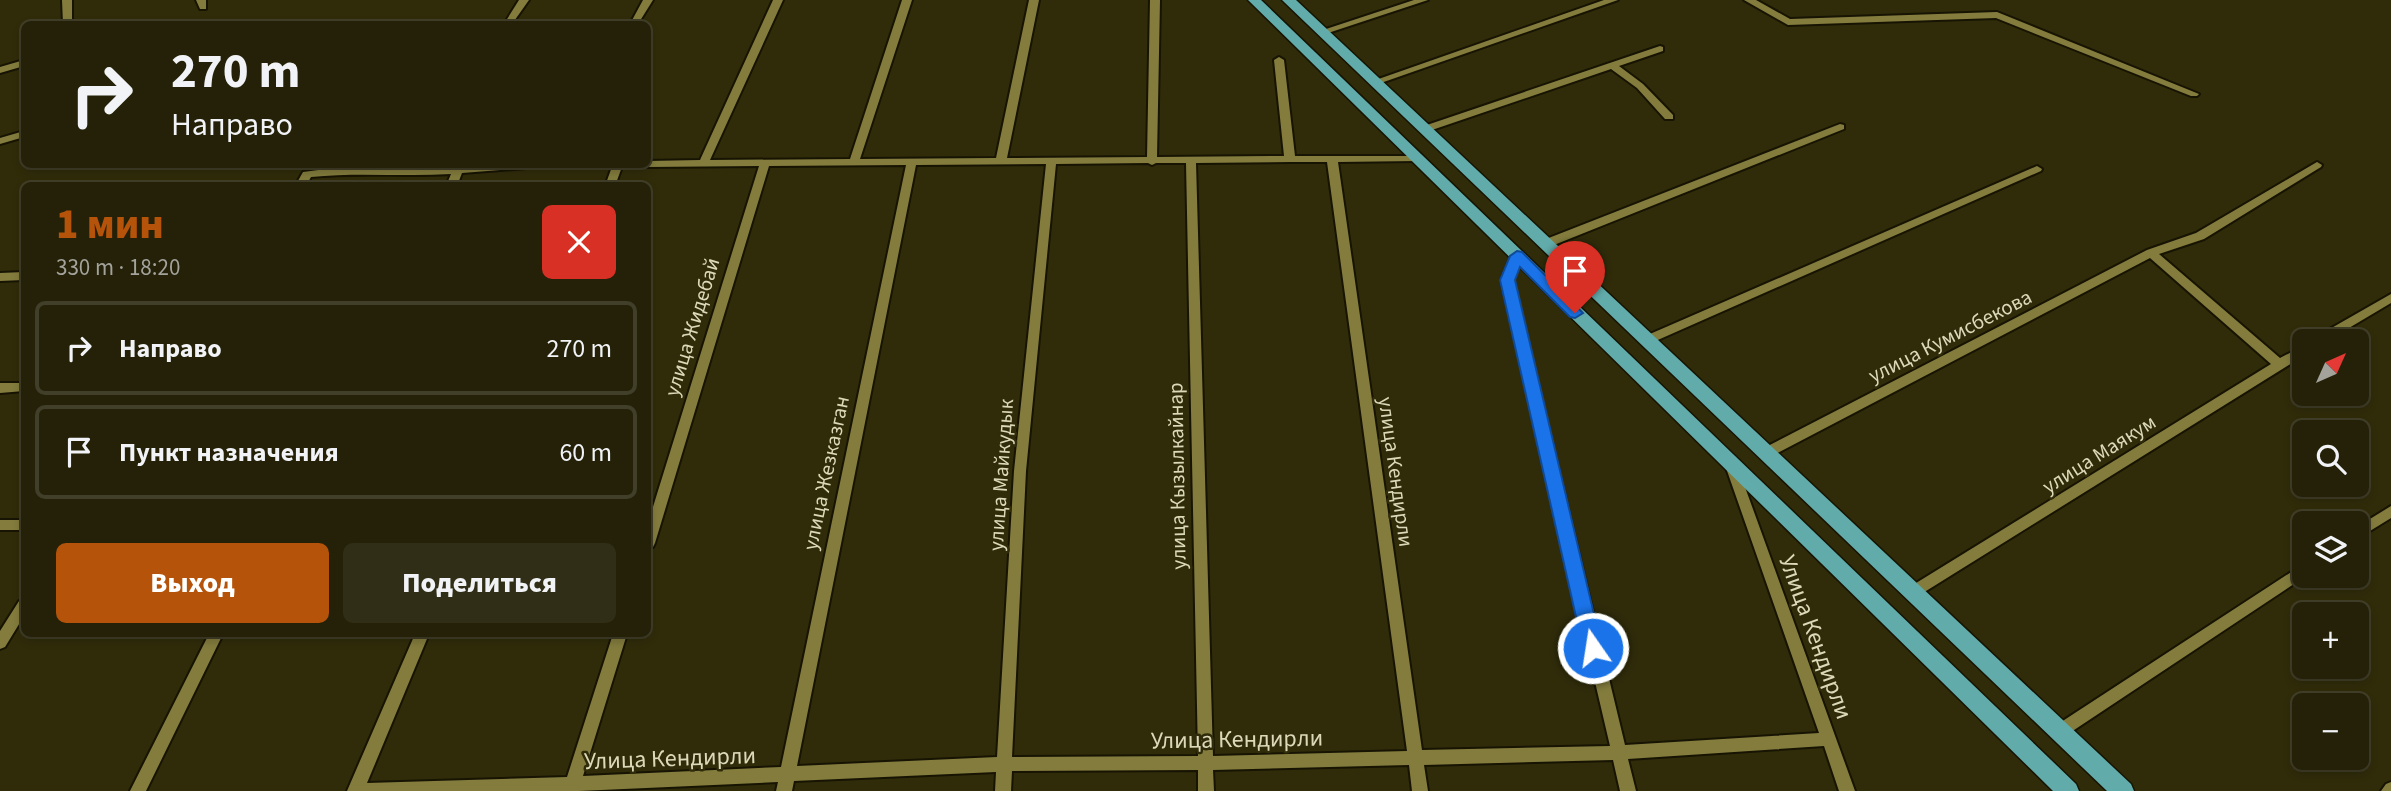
<!DOCTYPE html>
<html lang="ru">
<head>
<meta charset="utf-8">
<style>
	:root { --surface:#242108; --page:#302e16; --text:#f1f3f6; --muted:#a3a39c; --line:#413e29; --accent:#b45309 }
	body { margin:0; font-family:"Source Sans 3",sans-serif; background:var(--page); color:var(--text); height:100vh; display:flex; flex-direction:column; font-size:26px; white-space:nowrap }
	* { box-sizing:border-box; margin:0 }
	p { font-size:23px; color:var(--muted) }
	.icon { flex:none; width:38px; height:38px; fill:none; stroke:currentColor; stroke-width:2; stroke-linecap:round; stroke-linejoin:round }
	.map { position:relative; flex:1; overflow:hidden }
	.panel { position:absolute; left:21px; top:182px; width:630px; height:455px; display:flex; flex-direction:column; background:var(--surface); border-radius:10px; box-shadow:0 4px 10px #0003,0 0 0 2px var(--line) }
	.panel>* { flex:none }
	.hud { position:absolute; left:21px; top:21px; width:630px; height:147px; border-radius:10px; box-shadow:0 4px 10px #0003,0 0 0 2px var(--line); background:#242108; color:var(--text); overflow:hidden }
	.needle { width:46px; rotate:45deg }
	.buttons { position:absolute; left:2292px; top:329px; display:grid; gap:14px }
	.buttons a { display:grid; place-items:center; width:77px; height:77px; border-radius:10px; background:var(--surface); box-shadow:0 4px 10px #0003,0 0 0 2px var(--line); font-size:35px }
	.pin { position:absolute; display:grid; place-items:center; width:60px; height:60px; color:#fff; margin:-72px -30px; border-radius:50% 50% 50% 0; rotate:-45deg; box-shadow:0 0 7px #0007 }
	.pin .icon { rotate:45deg }
	.me { position:absolute; width:77px; margin:-38px; rotate:347deg; stroke-linejoin:round; filter:drop-shadow(0 0 5px #0008) }
	.turn { display:flex; align-items:center; gap:24px; height:147px; padding:0 35px; font-size:32px }
	.turn .icon { width:91px; height:91px; stroke-width:2.5 }
	.turn b { display:block; font-size:49px; line-height:60px }
	.round { display:grid; place-items:center; flex:none; width:74px; height:74px; border-radius:10px; background:var(--page) }
	.headline { display:flex; align-items:center; justify-content:space-between; height:119px; padding:0 35px }
	h1 { font-size:42px; font-weight:800; line-height:52px; color:var(--accent) }
	.button { display:flex; gap:14px; margin-top:auto; padding:14px 35px }
	.button a { flex:1; height:80px; border-radius:10px; background:var(--accent); color:#fff; font-size:28px; font-weight:800; line-height:80px; text-align:center }
	.button a+a { background:var(--page); color:var(--text) }
	ul { padding:0; list-style:none }
	li { display:flex; align-items:center; gap:21px; height:94px; margin:0 14px 10px; padding:0 21px; border:4px solid var(--line); border-radius:10px }
	li div { flex:1 }
	li b { display:block; font-size:26px }
	li em { font-style:normal }
	.map>svg:first-child { display:block }
</style>
</head>
<body>
<div class="map">
<svg width="2391" height="791" viewBox="0 0 2391 791">
	<rect width="100%" height="100%" fill="#302c0a"/>
	<g fill="none" stroke-linecap="round" stroke-linejoin="round">
		<defs>
			<path id="minor" d="M62 0H72V24H63Z
				M196 0H206V9H200Z
				M519 0H529L512 24H504Z
				M643 0H653L638 24H630Z
				M773 0H783L710 160 850 159 902 0H912L860 159 996 158 1029 0H1039L1007 158 1147 157 1150 0H1160L1157 157 1284 156 1274 60 1279 57 1284 60 1295 156H1421L1422 158 1417 161 1338 162 1422 750 1610 746 1501 280 1511 256 1517 252 1523 256 1513 280 1625 745 1819 733 1725 465 1726 461H1736L1737 465 1855 791H1839L1824 746 1628 759 1636 791H1620L1613 760 1424 765 1428 791H1412L1409 765 1213 770 1214 791H1198V770L1012 771 1011 791H995L996 772 794 781 792 791H776L778 782 579 791H347L415 634H429L367 783 567 777 613 634H627L583 776 781 767 906 165 769 166 655 543 653 547 648 549V523L759 166 648 167 643 164H648V161L700 160ZM1290 162H1327L1407 751 1213 756 1196 163ZM1148 163 1152 165 1156 163H1186L1198 756 1012 757 1026 471 1056 164ZM1046 164 1014 471 997 757 797 766 916 165Z
				M1414 0H1428L1325 34 1322 35 1317 32Z
				M1604 0H1618L1378 84 1375 85 1370 82Z
				M1744 0H1756L1790 19 1997 12 2199 94 2197 96H2191L1996 18 1788 25Z
				M1660 46 1663 47V51L1619 66 1643 84 1673 115V119H1665L1637 88 1611 69 1429 131 1425 132 1420 129 1421 127Z
				M24 60V66L0 73V67Z
				M1840 124 1844 125V129L1549 247H1541L1539 244 1541 241Z
				M24 131V137L0 144V138Z
				M2317 162 2322 165 2321 167 2204 239 2159 254 2280 358 2305 345V355L1918 596 1913 598 1908 596 1906 592 1908 588 2271 364 2150 258 1770 457H1762L1760 453 1762 449 2147 250 2196 233Z
				M488 164H545L540 167 462 173 457 186H446L451 174C404 177 357 172 311 177L306 186H295L303 172 334 168 419 170Z
				M613 164H623L615 186H605Z
				M2037 166 2042 169 2041 171 1651 343 1647 344 1641 340 1643 337Z
				M24 272V280L0 281V273Z
				M2391 294V303L2327 341H2312L2314 338Z
				M0 383H24V391L0 393Z
				M2391 506V518L2357 539V527Z
				M0 520H24V530H0Z
				M2305 563 2306 576 2065 736 2060 738 2055 736 2053 731 2055 726Z
				M24 599V616L5 647 0 649V631L19 601Z
				M209 634H223L146 791H130Z
				M2391 782V791H2381L2386 784Z"/>
			<path id="primary" d="M1248 0H1261L2076 784 2079 791H2053Z
				M1282 0H1296L2131 784 2134 791H2107Z"/>
		</defs>
		<!-- minor casing -->
		<use href="#minor" stroke="#171403" stroke-width="4"/>
		<!-- primary casing -->
		<use href="#primary" stroke="#171403" stroke-width="3"/>
		<!-- minor -->
		<use href="#minor" fill="#837c3d" fill-rule="evenodd"/>
		<!-- primary -->
		<use href="#primary" fill="#61abaa" fill-rule="evenodd"/>
	</g>
	<!-- route -->
	<path fill="#1a73e8" stroke="#114b97" stroke-width="2" d="M1517 251 1522 252 1583 313 1575 318 1570 317 1520 267 1515 280 1602 648 1599 653 1593 656 1586 653 1583 648 1500 280 1510 256Z"/>
	<g text-anchor="middle" stroke-width="5" stroke-linejoin="round" paint-order="stroke">
		<!-- street labels -->
		<g font-size="21" fill="#dcd9b9" stroke="#302c0a">
			<text transform="translate(692 327) rotate(-73)" y="7">улица Жидебай</text>
			<text transform="translate(1950 336) rotate(-27)" y="7">улица Кумисбекова</text>
			<text transform="translate(2099 454) rotate(-32)" y="7">улица Маякум</text>
			<text transform="translate(1396 472) rotate(82)" y="7">улица Кендирли</text>
			<text transform="translate(826 473) rotate(-78)" y="7">улица Жезказган</text>
			<text transform="translate(1001 475) rotate(-86)" y="7">улица Майкудык</text>
			<text transform="translate(1177 476) rotate(-91)" y="7">улица Кызылкайнар</text>
		</g>
		<!-- near-street labels -->
		<g font-size="24" fill="#dcd9b9" stroke="#302c0a">
			<text transform="translate(1816 637) rotate(70)" y="8">Улица Кендирли</text>
			<text transform="translate(1237 739) rotate(-1)" y="8">Улица Кендирли</text>
			<text transform="translate(670 758) rotate(-2)" y="8">Улица Кендирли</text>
		</g>
	</g>
</svg>
<div class="buttons">
<a><svg class="needle" viewBox="-14 -14 28 28"><path d="M0-13l5 13h-10z" fill="#e53935"/><path d="M0 13l5-13h-10z" fill="#a3a39c"/></svg></a>
<a><svg class="icon" aria-label="search" viewBox="0 0 24 24"><circle cx="10" cy="10" r="6"/><path d="M15 15l6 6"/></svg></a>
<a><svg class="icon" aria-label="layers" viewBox="0 0 24 24"><path d="M12 4l9 5-9 5-9-5zM3 14l9 5 9-5"/></svg></a>
<a>+</a>
<a>−</a>
</div>
<div class="pin" style="left:1575px;top:313px;background:#d93025"><svg class="icon" aria-label="arrive" viewBox="0 0 24 24"><path d="M6 21V4h12l-3 4 3 4H6"/></svg></div>
<svg class="me" style="left:1593px;top:648px" viewBox="-20 -20 40 40"><circle r="17" fill="#1a73e8" stroke="#fff" stroke-width="3"/><path d="M0-11L8 9 0 5-8 9z" fill="#fff"/></svg>
<div class="hud">
<div class="turn"><svg class="icon" aria-label="right" viewBox="0 0 24 24"><path d="M7 20v-9h11M14 6l5 5-5 5"/></svg><div><b>270 m</b>Направо</div></div>
</div>
<section class="panel">
<div class="headline"><div><h1>1 мин</h1><p>330 m · 18:20</p></div><a class="round" style="background:#d93025;color:#fff"><svg class="icon" aria-label="close" viewBox="0 0 24 24"><path d="M6 6l12 12M18 6L6 18"/></svg></a></div>
<ul>
<li><svg class="icon" aria-label="right" viewBox="0 0 24 24"><path d="M7 20v-9h11M14 6l5 5-5 5"/></svg><div><b>Направо</b></div><em>270 m</em></li>
<li><svg class="icon" aria-label="arrive" viewBox="0 0 24 24"><path d="M6 21V4h12l-3 4 3 4H6"/></svg><div><b>Пункт назначения</b></div><em>60 m</em></li>
</ul>
<div class="button"><a>Выход</a><a>Поделиться</a></div>
</section>
</div>
</body>
</html>
